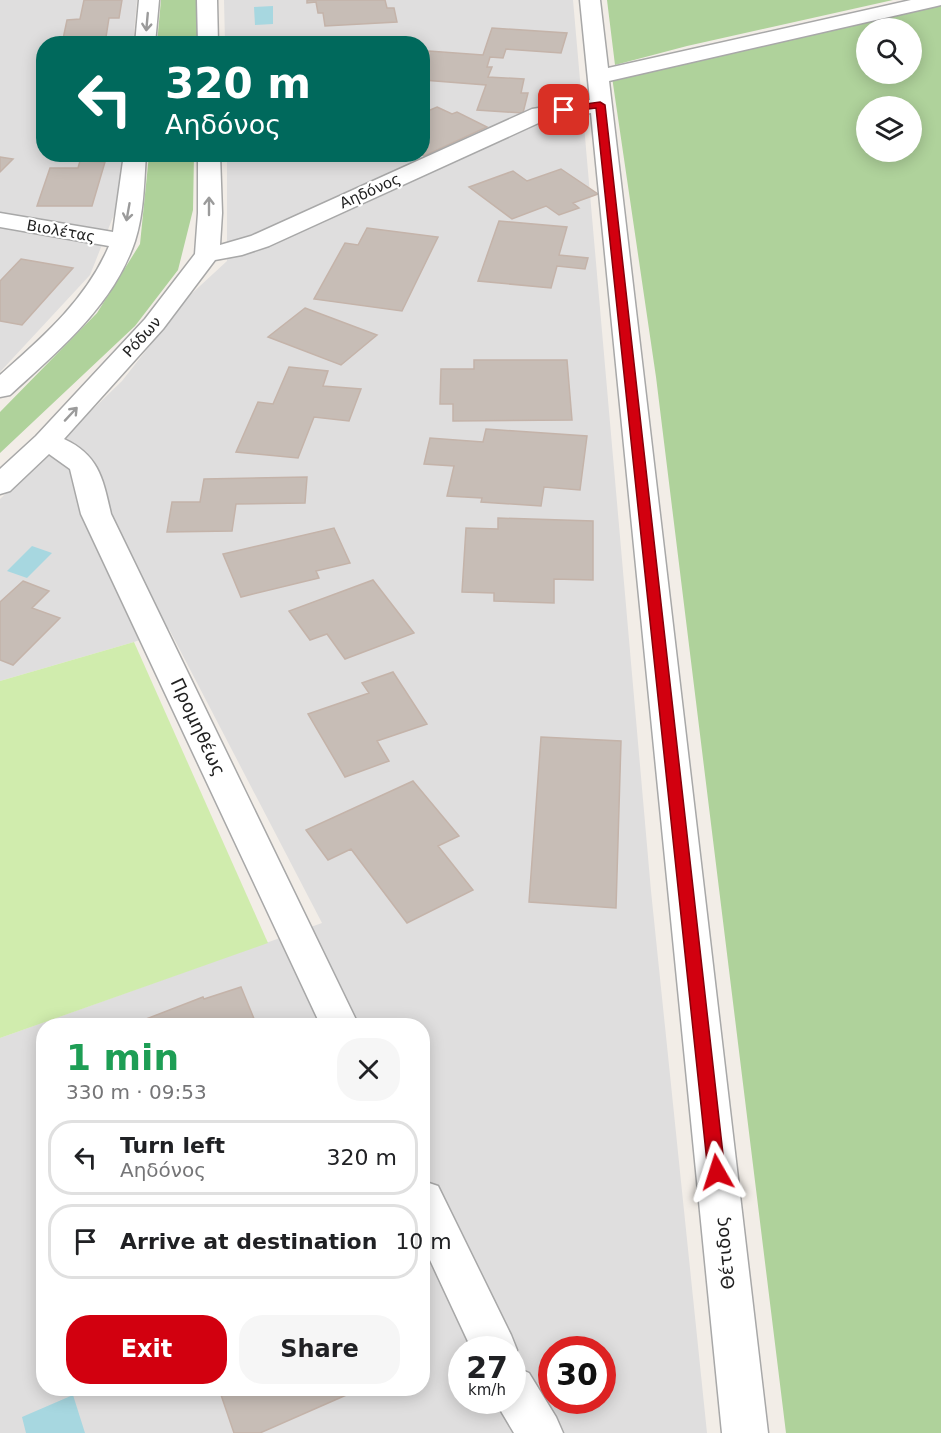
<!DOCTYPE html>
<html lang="en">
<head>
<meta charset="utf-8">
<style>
	:root { --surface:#fff; --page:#f6f6f6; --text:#202124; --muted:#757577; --line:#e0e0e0; --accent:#d2000f }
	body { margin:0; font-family:"DejaVu Sans",sans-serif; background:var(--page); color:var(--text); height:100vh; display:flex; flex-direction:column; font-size:22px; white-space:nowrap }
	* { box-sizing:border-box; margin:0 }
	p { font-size:20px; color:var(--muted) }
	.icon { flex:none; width:33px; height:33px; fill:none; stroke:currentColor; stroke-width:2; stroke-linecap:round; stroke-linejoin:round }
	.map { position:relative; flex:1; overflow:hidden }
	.panel { position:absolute; left:36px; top:1018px; width:394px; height:378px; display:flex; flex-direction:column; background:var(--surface); border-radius:24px; box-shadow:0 3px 15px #0003 }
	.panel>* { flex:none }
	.hud { position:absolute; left:36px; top:36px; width:394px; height:126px; border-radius:24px; box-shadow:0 3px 15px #0003; background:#00695c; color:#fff; overflow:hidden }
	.controls { position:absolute; left:856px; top:18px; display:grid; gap:12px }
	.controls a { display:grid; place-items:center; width:66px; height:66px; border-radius:50%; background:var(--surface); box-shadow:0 3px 15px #0003; font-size:30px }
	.speed { position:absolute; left:448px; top:1336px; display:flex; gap:12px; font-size:30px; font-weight:700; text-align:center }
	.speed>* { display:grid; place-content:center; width:78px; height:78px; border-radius:50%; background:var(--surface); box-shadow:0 3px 15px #0003; line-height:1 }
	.speed small { font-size:15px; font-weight:400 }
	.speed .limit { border:9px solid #d22; background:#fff; color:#111 }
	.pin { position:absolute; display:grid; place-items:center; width:51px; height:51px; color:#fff; margin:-26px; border-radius:12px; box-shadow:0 3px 9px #0006 }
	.me { position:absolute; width:66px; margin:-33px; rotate:354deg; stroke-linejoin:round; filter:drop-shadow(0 0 4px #0008) }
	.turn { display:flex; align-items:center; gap:21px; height:126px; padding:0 30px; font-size:27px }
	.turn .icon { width:78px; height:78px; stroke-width:2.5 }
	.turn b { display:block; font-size:42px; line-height:51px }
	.round { display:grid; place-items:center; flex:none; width:63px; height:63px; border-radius:24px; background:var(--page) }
	.summary { display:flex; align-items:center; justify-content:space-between; height:102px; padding:0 30px }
	h1 { font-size:36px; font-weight:700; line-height:45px; color:#1e9e55 }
	.action { display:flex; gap:12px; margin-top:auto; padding:12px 30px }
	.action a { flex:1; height:69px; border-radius:24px; background:var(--accent); color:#fff; font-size:24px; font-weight:700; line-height:69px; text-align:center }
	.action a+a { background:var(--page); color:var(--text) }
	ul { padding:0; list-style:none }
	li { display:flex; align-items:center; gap:18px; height:75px; margin:0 12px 9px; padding:0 18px; border:3px solid var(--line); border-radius:24px }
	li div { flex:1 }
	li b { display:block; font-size:22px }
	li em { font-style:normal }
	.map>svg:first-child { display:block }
</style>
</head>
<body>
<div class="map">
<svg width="941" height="1433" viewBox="0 0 941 1433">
	<rect width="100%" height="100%" fill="#f2ede7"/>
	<!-- residential -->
	<path fill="#dfdede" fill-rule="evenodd" d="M0 0H137L133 43 44 44V154L122 155 117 207 90 275 0 372Z
		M224 0H573L651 891 707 1433H0V1038L322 923 169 629 134 642 0 681V499L122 381 188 297 227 261V155L423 154V44L225 43ZM44 1026H423V1389H44ZM462 1350H513V1401H462ZM552 1350H603V1401H552Z"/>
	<!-- grass -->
	<path fill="#d0ecad" d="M134 642 268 943 0 1038V681Z"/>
	<!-- forest -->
	<path fill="#afd29b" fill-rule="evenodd" d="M161 0H197V43L157 44Z
		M607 0H893L687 46 615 65Z
		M941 1V1433H786L656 377 612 77ZM867 28H912V74H867ZM867 106H912V152H867Z
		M149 155H194L193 210 178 270 135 326 0 453V412L97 313 140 244Z"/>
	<!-- water -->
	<path fill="#a7d7e0" d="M273 6V24L255 25 254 7Z
		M32 546 52 553 27 578 7 571Z
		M73 1395 85 1433H26L22 1417Z"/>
	<!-- building -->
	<path fill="#c7bdb6" stroke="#c4b3a9" stroke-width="1.5" d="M84 0H122L119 18H109L106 37 63 39 67 20 80 19Z
		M307 0H385L387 8H394L397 22 325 26 323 13H318L316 2 307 3Z
		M492 28 567 33 561 53 506 49 503 58 490 57 487 67H492L488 77 524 79 521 93H528L523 113 477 110 486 85 423 80V66L429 51 483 55Z
		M437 107 452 114 457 112 487 127 424 156 421 154H423V113Z
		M0 157 13 159 0 172Z
		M80 161 105 162 92 206H37L50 168H78Z
		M561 169 598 194 573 203 579 208 559 215 546 206 512 219 469 187 513 171 527 181Z
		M499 221 567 227 559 255 588 258 585 269 557 266 551 288 478 281Z
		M367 228 438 237 402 311 314 299 345 243 358 245Z
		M21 259 73 268 22 325 0 321V281Z
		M305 308 377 335 341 365 268 337Z
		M474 360H567L572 420 453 421V404H440L441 369H474Z
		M289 367 328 371 323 386 361 389 349 421 314 417 298 458 236 452 258 402 273 404Z
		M486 429 587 436 580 490 544 487 541 506 481 502 482 498 447 496 454 466 424 464 430 438 483 442Z
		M307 477 305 503 236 504 232 531 167 532 172 502H200L204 479Z
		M498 518 593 521V580L554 579V603L494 601V593L462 592 466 528 498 529Z
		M334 528 350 563 316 571 319 578 241 597 223 554Z
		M373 580 414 633 345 659 327 634 310 640 289 611Z
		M23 581 49 591 32 608 60 618 13 665 0 660V602Z
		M393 672 427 724 377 741 389 761 345 777 308 714 369 693 362 683Z
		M541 737 621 741 616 908 529 902Z
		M413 781 459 836 438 846 473 890 407 923 351 849 328 860 306 830Z
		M241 987 257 1026H128L203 997 204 999Z
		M219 1389H360L260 1433H234Z"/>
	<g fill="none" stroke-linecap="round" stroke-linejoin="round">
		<defs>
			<path id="minor" d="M139 0H159L155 44H135Z
				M197 0H217L218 44H198Z
				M580 0H600L608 68 911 0H941V5L937 6 609 81 768 1433H722L591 113 545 120 269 246 242 255 215 260 163 329 64 439C99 455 103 479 111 514L359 1026H321L81 514 70 469 49 454 10 491 0 494V469L36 436 145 319 195 254 198 213V154H220L222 213 220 245 251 236 532 109 590 100Z
				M124 154H146C144 183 144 213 135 241 114 305 58 351 10 395L0 397V375C43 337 86 300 109 246L0 227V213L113 232Z
				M423 1181 438 1186 511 1335 517 1350 513 1360V1350H472L423 1245Z
				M513 1366 529 1373 556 1417 563 1433H514L495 1401H513Z"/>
		</defs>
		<!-- minor casing -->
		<use href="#minor" stroke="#a8a8a8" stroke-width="3"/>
		<!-- minor -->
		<use href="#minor" fill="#fff" fill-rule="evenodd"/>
	</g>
	<!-- one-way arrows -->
	<defs><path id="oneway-shaft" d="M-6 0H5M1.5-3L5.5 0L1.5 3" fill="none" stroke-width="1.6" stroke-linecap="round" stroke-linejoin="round" transform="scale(1.5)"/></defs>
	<g stroke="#9b9b9b">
		<use href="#oneway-shaft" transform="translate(147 22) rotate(95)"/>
		<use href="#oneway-shaft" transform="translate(209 206) rotate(-90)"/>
		<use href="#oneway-shaft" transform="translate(128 212) rotate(100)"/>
		<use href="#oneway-shaft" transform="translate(71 414) rotate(-47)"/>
	</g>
	<!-- route -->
	<path fill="#d2000f" stroke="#88000a" stroke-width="1.5" d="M600 102 605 105 725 1172 723 1178 717 1180 710 1178 708 1172 596 108 564 112 559 110 564 107Z"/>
	<g text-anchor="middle" stroke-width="4.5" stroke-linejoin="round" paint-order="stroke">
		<!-- far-street labels -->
		<g font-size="15" fill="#212121" stroke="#fff">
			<text transform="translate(370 191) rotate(-24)" y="5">Αηδόνος</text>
			<text transform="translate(61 231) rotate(10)" y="5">Βιολέτας</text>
			<text transform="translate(142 337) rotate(-48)" y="5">Ρόδων</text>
		</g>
		<!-- street labels -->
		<g font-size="18" fill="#212121" stroke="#fff">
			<text transform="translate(198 727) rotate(65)" y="6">Προμηθέως</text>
			<text transform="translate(725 1253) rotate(-96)" y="6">Θέτιδος</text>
		</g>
	</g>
</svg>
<div class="controls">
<a><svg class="icon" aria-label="search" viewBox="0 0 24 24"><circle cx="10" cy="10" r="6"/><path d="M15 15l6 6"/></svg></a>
<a><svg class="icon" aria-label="layers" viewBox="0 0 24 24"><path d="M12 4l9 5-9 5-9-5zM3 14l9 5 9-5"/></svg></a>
</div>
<div class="speed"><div>27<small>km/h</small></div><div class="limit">30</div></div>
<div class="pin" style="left:564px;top:110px;background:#d93025"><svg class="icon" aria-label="arrive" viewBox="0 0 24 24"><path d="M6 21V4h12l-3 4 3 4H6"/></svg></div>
<svg class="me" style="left:717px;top:1172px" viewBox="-20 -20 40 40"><path d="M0-17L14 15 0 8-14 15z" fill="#d2000f" stroke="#fff" stroke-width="4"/></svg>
<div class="hud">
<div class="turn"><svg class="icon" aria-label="left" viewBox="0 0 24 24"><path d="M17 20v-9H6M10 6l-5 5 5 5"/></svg><div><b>320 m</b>Αηδόνος</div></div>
</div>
<section class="panel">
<div class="summary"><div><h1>1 min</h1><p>330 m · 09:53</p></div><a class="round"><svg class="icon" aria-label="close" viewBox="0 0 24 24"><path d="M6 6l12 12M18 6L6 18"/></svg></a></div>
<ul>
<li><svg class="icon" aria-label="left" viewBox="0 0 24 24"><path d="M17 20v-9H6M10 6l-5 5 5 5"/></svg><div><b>Turn left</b><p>Αηδόνος</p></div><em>320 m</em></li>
<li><svg class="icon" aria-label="arrive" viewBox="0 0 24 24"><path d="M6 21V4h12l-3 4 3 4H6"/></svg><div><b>Arrive at destination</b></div><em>10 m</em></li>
</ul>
<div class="action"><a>Exit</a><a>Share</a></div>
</section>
</div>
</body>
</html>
